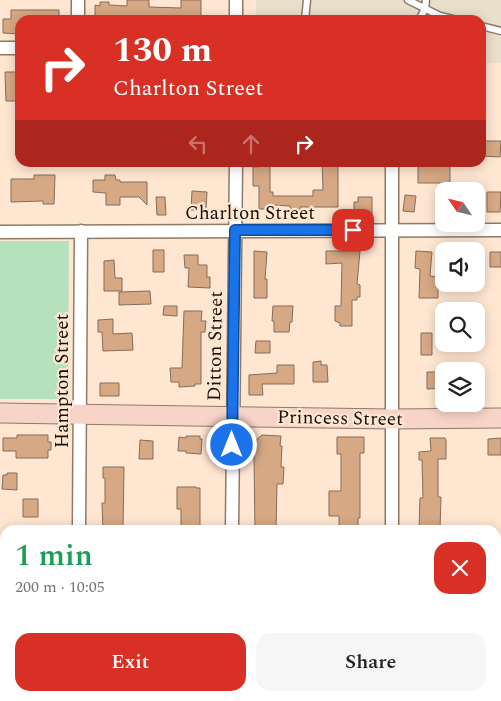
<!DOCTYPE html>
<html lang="en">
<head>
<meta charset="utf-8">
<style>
	:root { --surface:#fff; --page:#f6f6f6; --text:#222; --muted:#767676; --accent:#d93025 }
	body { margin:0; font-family:Spectral,serif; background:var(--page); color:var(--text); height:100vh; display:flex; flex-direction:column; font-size:19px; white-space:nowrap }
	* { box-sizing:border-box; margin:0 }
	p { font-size:16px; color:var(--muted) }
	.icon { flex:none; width:28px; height:28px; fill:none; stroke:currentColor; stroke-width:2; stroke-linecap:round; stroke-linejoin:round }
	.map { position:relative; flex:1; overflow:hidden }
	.sheet { position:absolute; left:0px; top:525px; width:501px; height:176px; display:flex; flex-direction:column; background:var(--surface); border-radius:15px 15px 0 0; box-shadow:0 2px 12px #0003 }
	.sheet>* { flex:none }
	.banner { position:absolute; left:15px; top:15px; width:471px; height:152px; border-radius:15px; box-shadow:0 2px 12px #0003; background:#d93025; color:#fff; overflow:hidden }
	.needle { width:32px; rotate:305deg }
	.controls { position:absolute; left:435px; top:182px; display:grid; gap:10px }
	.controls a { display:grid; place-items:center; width:50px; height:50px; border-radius:10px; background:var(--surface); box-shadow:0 2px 12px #0003; font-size:25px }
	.pin { position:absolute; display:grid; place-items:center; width:42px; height:42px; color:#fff; margin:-21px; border-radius:10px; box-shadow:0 2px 8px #0006 }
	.me { position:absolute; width:55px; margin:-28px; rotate:0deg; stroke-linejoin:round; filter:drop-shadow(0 0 4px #0008) }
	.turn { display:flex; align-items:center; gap:18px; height:105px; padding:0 15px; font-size:22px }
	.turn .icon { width:65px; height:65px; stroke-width:2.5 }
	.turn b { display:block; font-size:35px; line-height:42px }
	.lanes { display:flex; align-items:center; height:48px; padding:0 15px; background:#0003; justify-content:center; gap:25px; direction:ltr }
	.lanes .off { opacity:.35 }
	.round { display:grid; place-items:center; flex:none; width:52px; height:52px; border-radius:15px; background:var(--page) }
	.overview { display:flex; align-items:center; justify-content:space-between; height:85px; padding:0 15px }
	h1 { font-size:30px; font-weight:600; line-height:38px; color:#1e9e55 }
	.primary-button { display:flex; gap:10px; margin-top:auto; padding:10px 15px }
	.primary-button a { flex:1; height:58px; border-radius:15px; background:var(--accent); color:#fff; font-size:20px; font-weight:600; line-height:58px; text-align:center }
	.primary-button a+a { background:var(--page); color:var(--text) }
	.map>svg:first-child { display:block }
</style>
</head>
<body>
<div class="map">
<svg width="501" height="701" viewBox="0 0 501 701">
	<rect width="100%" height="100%" fill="#fee6d1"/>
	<!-- industrial -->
	<path fill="#eadfcb" d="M256 0H501V63H481V20H256Z"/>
	<!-- green -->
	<path fill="#b5e2bc" d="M0 241H69L68 399H0Z"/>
	<!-- building -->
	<path fill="#d6a884" stroke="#836d5c" d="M127 0H149V7L181 8V0H201V19H95V5L100 6V2H109V5L127 6Z
		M11 10H59V20H20V34L3 33V19H11Z
		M5 72H20V101H6Z
		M481 141H501L500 157 481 156Z
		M322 162H338V207H300V212H290V206L273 205V209H259V186H253V167L270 166V192H273V196H313V190H323Z
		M418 166H450V183H418Z
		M34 175H55L54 204H43V201L11 202V179H34Z
		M105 175H115L116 180H120V182H147V205L139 197H120V205H106V193L93 192V180H105Z
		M192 191 207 192 206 210H191Z
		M487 192H501L500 212H487Z
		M405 195 416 196 414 212 403 211Z
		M156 197H165L166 215H157Z
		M358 197H372V214H354V202H358Z
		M153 250H164V272H153Z
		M254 251 267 252 265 279H267V298H254Z
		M326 251H360L357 284 360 285V297H357V300H352V326H340V323L335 321V306H341L342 263 326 264Z
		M416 251 432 252 430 276 438 277V298H419L420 269 415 268Z
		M490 252H501V267H490Z
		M184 255H198V265H207V277H210V288L188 287 189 268H185Z
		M114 260 115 278H122V291H104V261Z
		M150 291 151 304 119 305V292Z
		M164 306H177V316L163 315Z
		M273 306H293L292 322H290L289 332H274V321H272Z
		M184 311H202L201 321H206L205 332H201V384H195V386L179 387V382H171L170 368H182Z
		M113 319V334L132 333 133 350 103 351 102 332H98V320Z
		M421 333H432V355H421Z
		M256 341H270V353H255Z
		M321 361V365H327L328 382H313V362Z
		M277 365H294V384H262L263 395H249V375L277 373Z
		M427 372H444V388L427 389Z
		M100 383H119V396H100Z
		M17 435H48V442H51V450H48V458H16V451H3V438H17Z
		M262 435 281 436 280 446H282L281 467H284L283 484H277L276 530H255L254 459 255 441Z
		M186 436H200V439H202L201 454 186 453V451H178L179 437 186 438Z
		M337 437H364V453H360V518H358V530H339V516H329V491H341V454H337Z
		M430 438H445L446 440V459H438V497H441L440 530H419L420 498H423L422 460H419V452L431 451Z
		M501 438V455H488V439Z
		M140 440 153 441V459H139Z
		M103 467H124L123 530H103L102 503H105V478H103Z
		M7 473H17V490L2 489 3 475H7Z
		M177 487H196V488H200V530H181V509H177Z
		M23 499H38V517H23Z"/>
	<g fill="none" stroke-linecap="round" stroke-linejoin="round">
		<defs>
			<path id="lane" d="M408 0 440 16 457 20
				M305 20 307 0
				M419 20 425 9 426 0
				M481 26 501 31"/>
			<path id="street" d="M78 0V20
				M236 0V20
				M0 48H20
				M0 232 501 230
				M79 530 81 231
				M232 530 236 162
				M392 530V162
				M78 701V696
				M231 701V696
				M392 701V696"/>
			<path id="secondary" d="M0 413 392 419 501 418"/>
		</defs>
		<!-- lane casing -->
		<use href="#lane" stroke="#8f7a67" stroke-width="9"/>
		<!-- street casing -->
		<use href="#street" stroke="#8f7a67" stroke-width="15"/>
		<!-- secondary casing -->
		<use href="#secondary" stroke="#8f7a67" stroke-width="21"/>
		<!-- lane -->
		<use href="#lane" stroke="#fff" stroke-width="6"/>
		<!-- street -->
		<use href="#street" stroke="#fff" stroke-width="12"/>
		<!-- secondary -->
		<use href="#secondary" stroke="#f8d4c8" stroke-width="19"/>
	</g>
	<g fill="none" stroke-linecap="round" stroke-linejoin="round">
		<defs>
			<path id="route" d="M232 445 235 230H353"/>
		</defs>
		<!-- route casing -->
		<use href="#route" stroke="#114b97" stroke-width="12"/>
		<!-- route -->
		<use href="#route" stroke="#1a73e8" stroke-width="9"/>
	</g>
	<g text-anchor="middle" stroke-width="4.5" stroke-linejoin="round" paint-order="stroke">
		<!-- street labels -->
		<g font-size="19" fill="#181009" stroke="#fee6d1">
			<text x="250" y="219">Charlton Street</text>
			<text transform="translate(214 346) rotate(-89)" y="7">Ditton Street</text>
			<text transform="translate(61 381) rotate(-90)" y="7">Hampton Street</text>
			<text transform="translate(340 417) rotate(1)" y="7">Princess Street</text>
		</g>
	</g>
</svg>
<div class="controls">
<a><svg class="needle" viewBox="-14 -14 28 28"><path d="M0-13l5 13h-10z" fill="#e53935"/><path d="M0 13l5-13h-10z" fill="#767676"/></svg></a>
<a><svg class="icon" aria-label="sound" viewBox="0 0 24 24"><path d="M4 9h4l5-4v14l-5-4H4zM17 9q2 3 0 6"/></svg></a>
<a><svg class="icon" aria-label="search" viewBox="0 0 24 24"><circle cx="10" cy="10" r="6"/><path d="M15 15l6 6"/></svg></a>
<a><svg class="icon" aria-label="layers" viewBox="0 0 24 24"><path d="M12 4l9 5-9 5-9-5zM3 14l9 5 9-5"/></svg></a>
</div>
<div class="pin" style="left:353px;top:230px;background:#d93025"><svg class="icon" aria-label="arrive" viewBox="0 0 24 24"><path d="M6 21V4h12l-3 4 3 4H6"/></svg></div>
<svg class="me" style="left:232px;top:445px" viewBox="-20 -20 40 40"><circle r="17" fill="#1a73e8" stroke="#fff" stroke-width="3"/><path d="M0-11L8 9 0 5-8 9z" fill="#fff"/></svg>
<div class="banner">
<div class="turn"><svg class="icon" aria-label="right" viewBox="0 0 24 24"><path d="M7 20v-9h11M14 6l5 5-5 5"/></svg><div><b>130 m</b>Charlton Street</div></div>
<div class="lanes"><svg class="icon off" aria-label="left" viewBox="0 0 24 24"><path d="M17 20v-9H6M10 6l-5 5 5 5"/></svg><svg class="icon off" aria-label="ahead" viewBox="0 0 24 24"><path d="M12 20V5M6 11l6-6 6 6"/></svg><svg class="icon" aria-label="right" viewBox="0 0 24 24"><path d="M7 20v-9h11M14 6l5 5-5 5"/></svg></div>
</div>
<section class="sheet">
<div class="overview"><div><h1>1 min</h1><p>200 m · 10:05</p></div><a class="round" style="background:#d93025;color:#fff"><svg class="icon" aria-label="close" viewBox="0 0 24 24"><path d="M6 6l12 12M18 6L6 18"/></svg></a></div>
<div class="primary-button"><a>Exit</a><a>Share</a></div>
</section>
</div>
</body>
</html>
